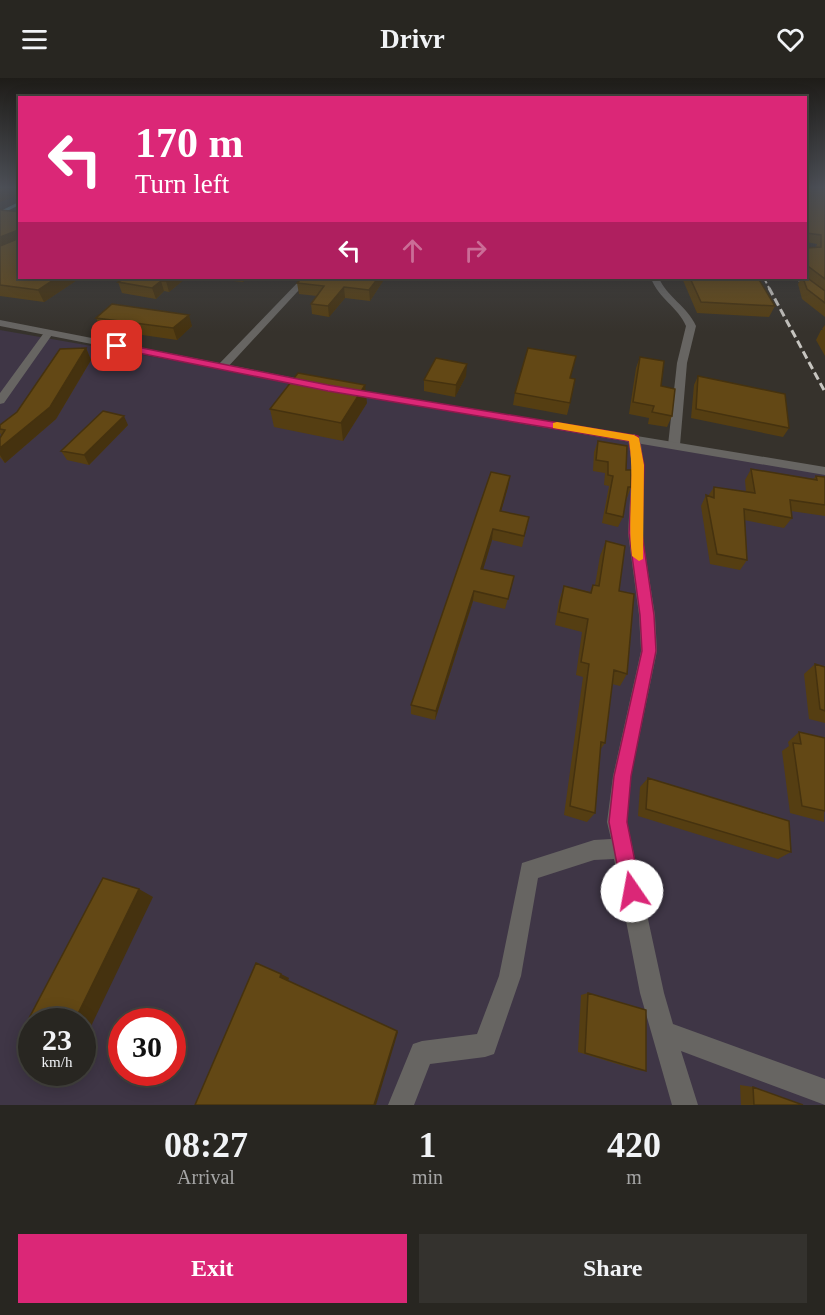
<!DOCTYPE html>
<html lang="en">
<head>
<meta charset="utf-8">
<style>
	:root { --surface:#282621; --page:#34322e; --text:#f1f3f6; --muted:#a5a5a5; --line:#44433f; --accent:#db2777 }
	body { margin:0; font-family:Georgia,serif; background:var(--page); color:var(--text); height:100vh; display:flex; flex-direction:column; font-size:22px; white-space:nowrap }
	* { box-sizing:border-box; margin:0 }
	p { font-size:20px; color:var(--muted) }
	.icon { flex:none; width:33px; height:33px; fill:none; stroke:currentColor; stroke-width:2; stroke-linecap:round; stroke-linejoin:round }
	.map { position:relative; height:1027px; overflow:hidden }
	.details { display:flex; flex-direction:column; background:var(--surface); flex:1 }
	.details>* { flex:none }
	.hud { position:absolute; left:18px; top:18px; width:789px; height:183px; border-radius:0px; box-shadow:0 3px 15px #0003,0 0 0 2px var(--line); background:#db2777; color:#fff; overflow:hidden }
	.speed { position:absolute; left:18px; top:930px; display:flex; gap:12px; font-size:30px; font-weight:700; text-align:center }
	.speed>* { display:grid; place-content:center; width:78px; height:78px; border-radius:50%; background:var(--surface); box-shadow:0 3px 15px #0003,0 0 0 2px var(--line); line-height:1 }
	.speed small { font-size:15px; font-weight:400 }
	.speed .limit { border:9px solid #d22; background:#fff; color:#111 }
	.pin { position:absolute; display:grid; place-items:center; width:51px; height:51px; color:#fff; margin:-26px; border-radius:12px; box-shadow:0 3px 9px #0006 }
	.me { position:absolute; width:66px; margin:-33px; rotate:348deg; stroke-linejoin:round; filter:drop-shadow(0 0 4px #0008) }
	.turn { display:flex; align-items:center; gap:21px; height:126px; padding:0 18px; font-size:27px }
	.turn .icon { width:78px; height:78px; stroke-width:2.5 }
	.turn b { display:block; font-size:42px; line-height:51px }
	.lanes { display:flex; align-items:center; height:57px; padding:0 18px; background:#0003; justify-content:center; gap:30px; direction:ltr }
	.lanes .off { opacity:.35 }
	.eta { display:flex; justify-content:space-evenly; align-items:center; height:102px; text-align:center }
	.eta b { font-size:36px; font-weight:800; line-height:42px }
	.button { display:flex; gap:12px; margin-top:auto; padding:12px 18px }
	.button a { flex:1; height:69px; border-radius:0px; background:var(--accent); color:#fff; font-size:24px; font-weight:800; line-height:69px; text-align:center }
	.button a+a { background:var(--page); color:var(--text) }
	header { display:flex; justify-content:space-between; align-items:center; height:78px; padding:0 18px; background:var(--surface); font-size:27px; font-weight:800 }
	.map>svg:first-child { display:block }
</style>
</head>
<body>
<header><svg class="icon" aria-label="menu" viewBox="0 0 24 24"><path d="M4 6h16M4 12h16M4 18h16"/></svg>Drivr<svg class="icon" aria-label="heart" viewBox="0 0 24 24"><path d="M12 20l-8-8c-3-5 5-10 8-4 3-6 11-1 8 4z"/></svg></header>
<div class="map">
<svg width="825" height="1027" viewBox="0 0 825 1027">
	<rect width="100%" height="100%" fill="#36322c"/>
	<!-- education -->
	<path fill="#3f3646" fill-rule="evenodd" d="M0 252 825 396V1027H0ZM32 944H82V994H32ZM122 944H172V994H122Z"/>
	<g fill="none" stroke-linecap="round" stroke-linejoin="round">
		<!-- stream -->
		<path stroke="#5c8c99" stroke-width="3" d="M0 135 20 125"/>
		<!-- minor -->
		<path fill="#676562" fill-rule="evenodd" d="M302 200H310L226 291H218V287Z
			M651 200H659C667 219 687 228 696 248L687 285 680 367 674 371 668 367 677 285 686 248C678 229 658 220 651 200Z
			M794 200H803L825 217V224Z
			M46 252 54 254 4 325 0 326V315Z
			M634 356 640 360 644 387 642 455 655 537 657 573 631 698 627 744 664 915 673 946 825 1001V1027L681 973 698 1027H672L640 915 614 781 594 782 538 800 521 898 494 976 485 979 430 986 414 1027H388L413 966 422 963 477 956 499 898 522 785 594 762 611 761 607 744 613 698 641 573 639 537 628 455 632 387 628 360Z"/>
		<!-- tertiary -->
		<path fill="#676562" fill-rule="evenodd" d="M0 242 310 303 315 306 310 309 0 248Z
			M346 310 825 389V397L342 315V311Z"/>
		<!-- rail-far1 -->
		<path stroke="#c7c5c0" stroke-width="2" stroke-dasharray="6 3" stroke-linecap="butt" d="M764 200 770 212"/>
		<!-- rail -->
		<path stroke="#c7c5c0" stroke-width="3" stroke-dasharray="8 4" stroke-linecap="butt" d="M769 210 825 314"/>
	</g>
	<!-- wall -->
	<path fill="#553e12" d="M806 110H825V239L802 221 798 206 801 200H806V170L816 169 817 166 806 164Z
		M0 132 20 200H80L44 224 0 218Z
		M186 200 169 214 164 213 156 221 122 215 118 204Z
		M204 200H247L243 204Z
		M385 200 370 223 345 220 329 239 312 236 311 226 317 218 299 216 297 205Z
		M682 200H758L775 228 769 239 697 235Z
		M96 240 192 248 177 262 101 251Z
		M825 247V278L816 262 821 252H823L822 251Z
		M86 270 91 282 56 341 5 385 0 379V360L1 357 0 355V347L17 334Z
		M640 279 661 308 672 338 667 349 648 346 649 340 629 336 636 290Z
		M466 298 455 319 424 313V302Z
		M698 298 789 350 783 359 691 340 694 307Z
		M515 315 570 325 567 337 513 327Z
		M367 325 343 363 274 349 270 331Z
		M128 347 89 387 67 382 61 373Z
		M598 363 626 392 631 409 627 420H626L623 439 618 449 602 445 609 408 604 407 605 395 593 393 594 374Z
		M751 391 813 401 816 398 825 399V438L791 433 792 440 784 450 744 442 747 482 740 492 710 486 701 428 706 417 708 418 714 409 746 414 745 402Z
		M510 398 508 409 501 433 529 439 522 469 492 462 483 491 514 498 505 531 473 523 435 642 411 636V627Z
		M606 463 619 513 627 596 620 608 612 606 605 665 600 672 595 735 587 744 564 737 583 599 576 597 582 554 555 547 559 523 564 508 590 514 593 507H595L600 478Z
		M815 586 825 589V645L809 641 804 596Z
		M799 654 825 660 824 744 790 735 782 673 789 668 788 664Z
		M648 700 791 774 778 781 638 738 640 709Z
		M588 915 646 993 637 992 578 974 581 917Z
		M740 1007 753 1009 803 1027H741Z"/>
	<!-- shaded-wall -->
	<path fill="#45320f" d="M12 110H20V117L0 124V114Z
		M16 153 20 160 0 174V159Z
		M56 200H80L44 224 38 212Z
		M170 200H186L169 214 166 203Z
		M242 200H247L243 204Z
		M378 200H385L370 223 369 212Z
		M161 203 164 213 156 221 152 210Z
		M344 209 345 220 329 239 328 228Z
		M189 237 192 248 177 262 173 250Z
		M86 270 91 282 56 341 5 385 0 377V370Z
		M467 286 466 298 455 319 456 307Z
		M365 307 367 325 343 363 341 345Z
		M124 338 128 347 89 387 84 377Z
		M510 398 508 409 498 444 500 433Z
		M493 451 492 462 480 502 481 491Z
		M474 513 473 523 435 642 436 633Z
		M139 811 153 819 82 967V944H74Z
		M281 896 289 900 288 903 280 899Z
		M397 953 398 954 376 1027H374Z"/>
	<!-- building -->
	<path fill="#634815" stroke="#45320f" stroke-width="1.5" d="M0 110H12L0 114Z
		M806 110H825V201L809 189H806V170L821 169V157L806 155Z
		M0 132 20 134V200H56L38 212 0 207V168L15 162 16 153 0 159Z
		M806 199 825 213V225L807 211 803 200H806Z
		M125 200H170L166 203H161L152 210 118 204Z
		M302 200H378L369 212 344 209 328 228 311 226 324 208 297 205Z
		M690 200H758L775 228 701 224Z
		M112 226 189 237 173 250 96 240Z
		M86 270 50 329 0 370V360L5 352 0 351V347L17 334 60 271Z
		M528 270 576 278 570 300 575 301 570 325 515 315Z
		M640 279 664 283 661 308 675 311 672 338 652 334 654 328 633 324Z
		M436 280 467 286 456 307 424 302Z
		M298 295 365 307 341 345 270 331Z
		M698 298 785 316 789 350 696 331Z
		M103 333 124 338 84 377 61 373Z
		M598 363 627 368 626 392H631V409H628L623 439 606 435 613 398 608 397V384L596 382Z
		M751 391 817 402 816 398 825 399V427L790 422 792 440 744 431 747 482 717 476 706 417 714 420V409L755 415Z
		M491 394 510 398 500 433 529 439 524 458 493 451 481 491 514 498 508 521 474 513 436 633 411 627Z
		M606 463 625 468 619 513 634 516 627 596 614 592 605 665 601 664 595 735 570 728 589 586 581 584 588 541 559 534 564 508 591 515 593 507 599 508Z
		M815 586 825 589V633L820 631Z
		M799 654 825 660V733L802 728 793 665 801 666Z
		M648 700 789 743 791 774 646 731Z
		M103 800 139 811 74 944H32V966L18 961Z
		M256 885 281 896 280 899 397 953 374 1027H195Z
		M588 915 646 932V993L585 975Z
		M753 1009 803 1027H754Z"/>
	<!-- sky -->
	<linearGradient id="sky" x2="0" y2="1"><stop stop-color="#1e1c18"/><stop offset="0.43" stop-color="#4c4f56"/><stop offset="1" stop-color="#4c4f56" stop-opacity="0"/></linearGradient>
	<rect width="825" height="254" fill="url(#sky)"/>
	<!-- route -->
	<path fill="#db2777" stroke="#8e194d" stroke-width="1.5" d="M117 265 328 307 638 358 644 387 642 455 654 537 656 573 631 698 627 744 641 813 639 819 632 822 625 819 622 813 609 744 614 698 642 573 640 537 629 455 633 387 629 363 328 313 114 270 113 268Z"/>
	<!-- slow -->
	<path fill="#f59e0b" d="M557 344 634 357 639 360 644 387 643 481 639 483 632 478C627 439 635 401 629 363L553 350V345Z"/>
</svg>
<div class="speed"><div>23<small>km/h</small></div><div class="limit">30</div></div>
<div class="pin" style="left:117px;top:268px;background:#d93025"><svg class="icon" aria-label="arrive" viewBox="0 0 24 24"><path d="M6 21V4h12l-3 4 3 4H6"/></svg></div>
<svg class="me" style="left:632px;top:813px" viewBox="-20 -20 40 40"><circle r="19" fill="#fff"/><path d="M0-13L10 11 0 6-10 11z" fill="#db2777"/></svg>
<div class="hud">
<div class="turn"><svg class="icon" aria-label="left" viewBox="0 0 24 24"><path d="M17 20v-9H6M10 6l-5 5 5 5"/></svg><div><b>170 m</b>Turn left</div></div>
<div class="lanes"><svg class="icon" aria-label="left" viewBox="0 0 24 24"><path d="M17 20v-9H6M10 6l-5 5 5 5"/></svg><svg class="icon off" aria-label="ahead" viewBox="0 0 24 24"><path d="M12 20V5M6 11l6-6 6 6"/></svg><svg class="icon off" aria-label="right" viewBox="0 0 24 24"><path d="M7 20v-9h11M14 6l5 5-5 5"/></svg></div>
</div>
</div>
<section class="details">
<div class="eta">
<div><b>08:27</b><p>Arrival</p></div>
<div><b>1</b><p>min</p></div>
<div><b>420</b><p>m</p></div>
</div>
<div class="button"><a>Exit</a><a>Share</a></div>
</section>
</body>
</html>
